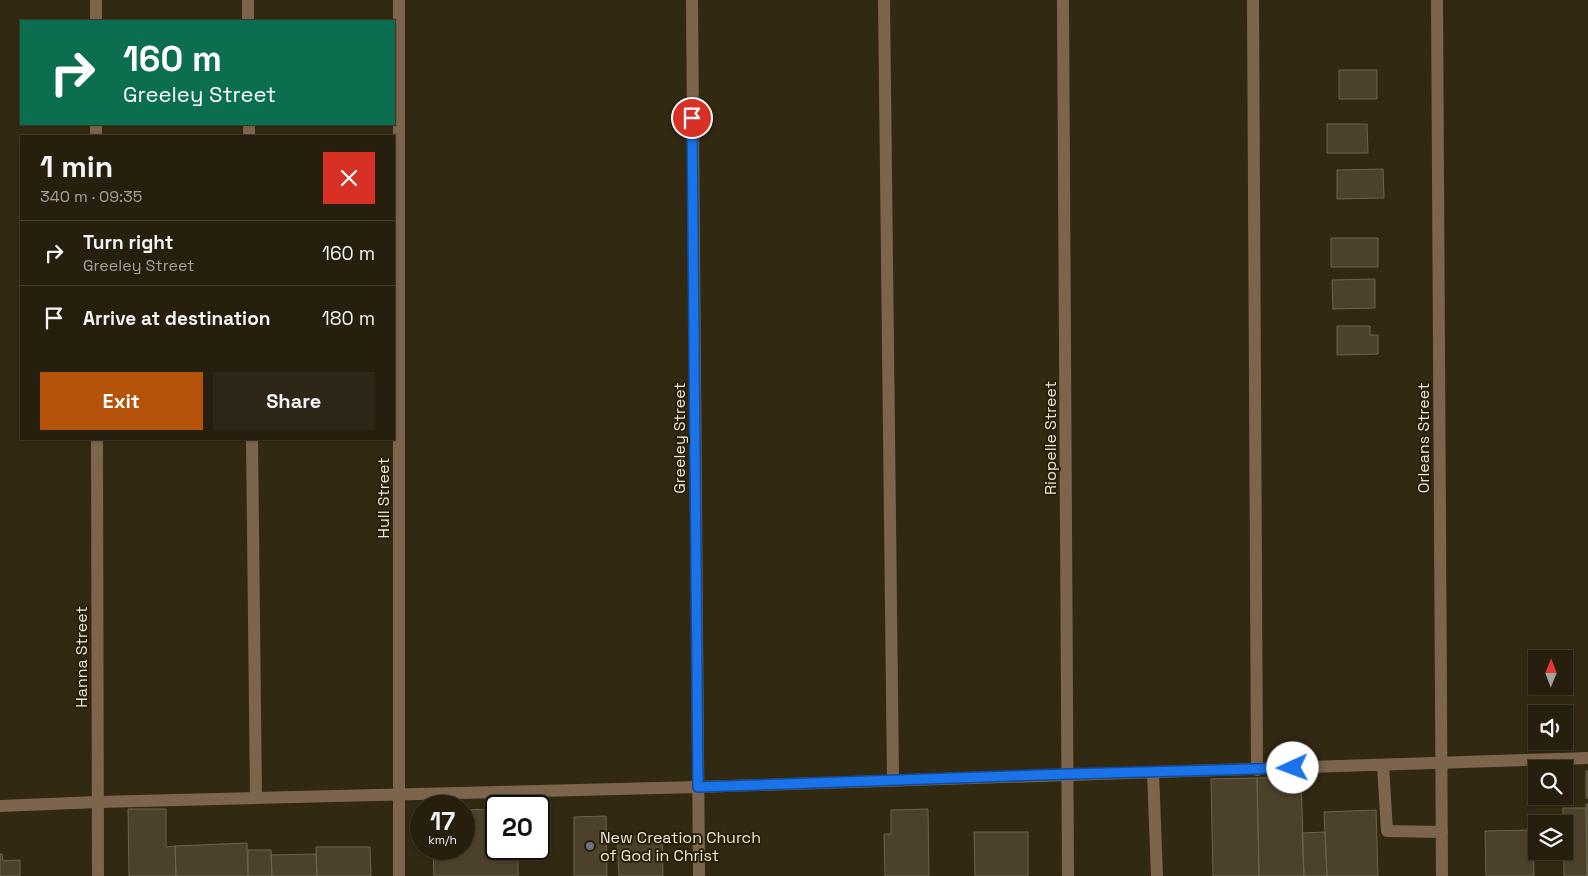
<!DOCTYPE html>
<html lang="en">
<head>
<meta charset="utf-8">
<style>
	:root { --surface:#261f0e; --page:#2e2717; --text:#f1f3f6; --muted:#a4a29e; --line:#423d2e; --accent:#b45309 }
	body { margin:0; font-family:"Space Grotesk",sans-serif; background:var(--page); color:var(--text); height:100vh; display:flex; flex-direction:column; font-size:19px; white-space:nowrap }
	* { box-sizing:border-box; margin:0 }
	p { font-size:16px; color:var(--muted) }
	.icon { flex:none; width:28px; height:28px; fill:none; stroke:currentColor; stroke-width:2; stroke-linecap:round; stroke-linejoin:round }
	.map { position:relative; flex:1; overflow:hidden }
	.side { position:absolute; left:20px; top:135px; width:375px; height:305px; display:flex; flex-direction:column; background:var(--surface); border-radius:0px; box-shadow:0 1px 4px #0004,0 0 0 1px var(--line) }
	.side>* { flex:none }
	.banner { position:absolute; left:20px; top:20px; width:375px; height:105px; border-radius:0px; box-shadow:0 1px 4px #0004,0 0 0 1px var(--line); background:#0b6e4f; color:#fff; overflow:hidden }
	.needle { width:32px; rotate:1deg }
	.fabs { position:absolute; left:1528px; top:650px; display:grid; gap:10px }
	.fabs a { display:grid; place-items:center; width:45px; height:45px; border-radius:0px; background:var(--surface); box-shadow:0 1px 4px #0004,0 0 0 1px var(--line); font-size:25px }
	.speed { position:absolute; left:410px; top:795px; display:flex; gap:10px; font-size:25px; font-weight:700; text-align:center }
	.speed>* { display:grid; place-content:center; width:65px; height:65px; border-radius:50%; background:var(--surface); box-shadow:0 1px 4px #0004,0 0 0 1px var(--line); line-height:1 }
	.speed small { font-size:12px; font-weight:400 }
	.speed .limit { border:2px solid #111; border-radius:8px; background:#fff; color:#111 }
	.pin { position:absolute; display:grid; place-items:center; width:42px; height:42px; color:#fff; margin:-21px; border:2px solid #fff; border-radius:50%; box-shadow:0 1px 5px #0007 }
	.me { position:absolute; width:55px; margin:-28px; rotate:268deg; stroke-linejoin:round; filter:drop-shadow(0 0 4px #0008) }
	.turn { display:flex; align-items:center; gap:18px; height:105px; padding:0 20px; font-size:22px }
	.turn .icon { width:65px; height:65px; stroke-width:2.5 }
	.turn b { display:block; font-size:35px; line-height:42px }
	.round { display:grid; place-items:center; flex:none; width:52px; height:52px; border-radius:0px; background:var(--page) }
	.head { display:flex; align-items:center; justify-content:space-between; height:85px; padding:0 20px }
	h1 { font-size:30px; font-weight:700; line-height:38px }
	.primary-button { display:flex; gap:10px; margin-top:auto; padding:10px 20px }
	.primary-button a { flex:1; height:58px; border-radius:0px; background:var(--accent); color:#fff; font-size:20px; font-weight:700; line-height:58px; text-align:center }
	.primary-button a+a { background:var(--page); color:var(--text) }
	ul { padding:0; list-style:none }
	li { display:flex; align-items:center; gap:15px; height:65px; padding:0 20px; border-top:1px solid var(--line) }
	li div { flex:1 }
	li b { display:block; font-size:19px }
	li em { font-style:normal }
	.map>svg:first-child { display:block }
</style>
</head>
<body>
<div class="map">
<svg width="1588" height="876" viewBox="0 0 1588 876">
	<rect width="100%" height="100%" fill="#322913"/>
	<!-- building -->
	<path fill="#4c422b" stroke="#6e644c" d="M1339 70H1377V99H1339Z
		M1327 124H1367L1368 153H1327Z
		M1383 169 1384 198 1337 199V170Z
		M1331 238H1378V267H1331Z
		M1375 279V308L1333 309 1332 280Z
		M1337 326H1370V335H1378V354L1337 355Z
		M1586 771H1588V798H1586Z
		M1301 777 1304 876H1259L1257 778Z
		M1257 778 1259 876H1213L1211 779Z
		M1586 804H1588V876H1587Z
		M1563 808H1586L1587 876H1564Z
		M128 809H166V847L175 846 176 876H129Z
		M496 809V849H518V876H434L433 849H464V810Z
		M928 809 929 876H885L884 834H891V810Z
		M1376 810 1378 876H1327L1324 812Z
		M606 816 607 876H574V817Z
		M1533 830 1534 876H1486L1485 831Z
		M974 832H1028V876H975Z
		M1325 832 1327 876H1304L1302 833Z
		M662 835 663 876H619L617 837Z
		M247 843 248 876H176L175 846Z
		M316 847H370L371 876H317Z
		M248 850H271L272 876H248Z
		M0 854H2L3 861 20 860V876H0Z
		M316 854 317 876H272L271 855Z"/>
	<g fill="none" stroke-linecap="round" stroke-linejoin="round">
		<!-- service -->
		<path stroke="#7d654d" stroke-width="12" d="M248 0V21
			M884 0 893 780
			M1253 0 1257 770
			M249 124V136
			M252 439 256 798
			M1383 765 1387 831 1442 832
			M1153 772 1157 876
			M0 806 98 802 698 787 1588 758"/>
		<!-- minor -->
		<path stroke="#7d654d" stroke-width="12" d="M96 0V21
			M399 0V876
			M692 0 699 876
			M1063 0 1068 876
			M1437 0 1442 876
			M96 124V136
			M97 439 98 876"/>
	</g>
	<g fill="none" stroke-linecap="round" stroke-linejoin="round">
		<defs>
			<path id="route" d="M692 118 698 787 1068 774 1293 768"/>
		</defs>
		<!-- route casing -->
		<use href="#route" stroke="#114b97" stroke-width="12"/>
		<!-- route -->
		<use href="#route" stroke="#1a73e8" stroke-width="9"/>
	</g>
	<!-- markers -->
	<circle fill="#6b7280" stroke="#281f09" stroke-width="2" cx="590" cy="846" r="5"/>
	<g text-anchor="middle" stroke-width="4" stroke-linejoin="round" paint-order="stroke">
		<!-- street labels -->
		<g font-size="16" fill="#ece6d8" stroke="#281f09">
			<text transform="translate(679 438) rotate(-90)" y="6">Greeley Street</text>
			<text transform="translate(1050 438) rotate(-90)" y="6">Riopelle Street</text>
			<text transform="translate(1423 438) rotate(-90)" y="6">Orleans Street</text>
			<text transform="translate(383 498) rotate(-90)" y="6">Hull Street</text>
			<text transform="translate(81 657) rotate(-90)" y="6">Hanna Street</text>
		</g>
		<!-- poi labels -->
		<g font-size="16" fill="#ece6d8" stroke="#281f09" text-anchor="start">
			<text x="600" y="843">New Creation Church<tspan x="600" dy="18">of God in Christ</tspan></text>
		</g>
	</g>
</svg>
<div class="fabs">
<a><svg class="needle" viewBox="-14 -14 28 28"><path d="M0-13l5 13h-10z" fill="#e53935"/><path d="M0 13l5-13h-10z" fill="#a4a29e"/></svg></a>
<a><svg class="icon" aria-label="sound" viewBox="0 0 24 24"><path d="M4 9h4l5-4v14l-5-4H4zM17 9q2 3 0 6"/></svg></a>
<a><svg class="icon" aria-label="search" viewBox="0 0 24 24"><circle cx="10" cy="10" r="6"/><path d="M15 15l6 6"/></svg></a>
<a><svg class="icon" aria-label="layers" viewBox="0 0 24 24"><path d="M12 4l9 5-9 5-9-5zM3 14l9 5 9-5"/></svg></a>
</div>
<div class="speed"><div>17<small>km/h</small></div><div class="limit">20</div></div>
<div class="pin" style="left:692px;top:118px;background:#d93025"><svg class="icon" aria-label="arrive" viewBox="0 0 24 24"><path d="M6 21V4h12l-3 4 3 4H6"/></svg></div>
<svg class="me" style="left:1293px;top:768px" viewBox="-20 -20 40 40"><circle r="19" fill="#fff"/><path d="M0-13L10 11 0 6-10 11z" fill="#1a73e8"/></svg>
<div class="banner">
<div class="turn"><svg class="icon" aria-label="right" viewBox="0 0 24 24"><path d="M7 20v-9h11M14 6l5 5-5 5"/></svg><div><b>160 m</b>Greeley Street</div></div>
</div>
<section class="side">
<div class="head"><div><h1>1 min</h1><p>340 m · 09:35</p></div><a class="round" style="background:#d93025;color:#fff"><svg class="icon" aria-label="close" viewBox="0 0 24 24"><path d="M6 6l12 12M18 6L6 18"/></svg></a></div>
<ul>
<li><svg class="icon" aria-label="right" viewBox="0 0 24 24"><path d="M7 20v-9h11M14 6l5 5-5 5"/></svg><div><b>Turn right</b><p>Greeley Street</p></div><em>160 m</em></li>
<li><svg class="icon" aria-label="arrive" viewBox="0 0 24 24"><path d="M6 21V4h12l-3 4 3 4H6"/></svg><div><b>Arrive at destination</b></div><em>180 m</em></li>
</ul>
<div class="primary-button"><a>Exit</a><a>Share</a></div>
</section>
</div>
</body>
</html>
